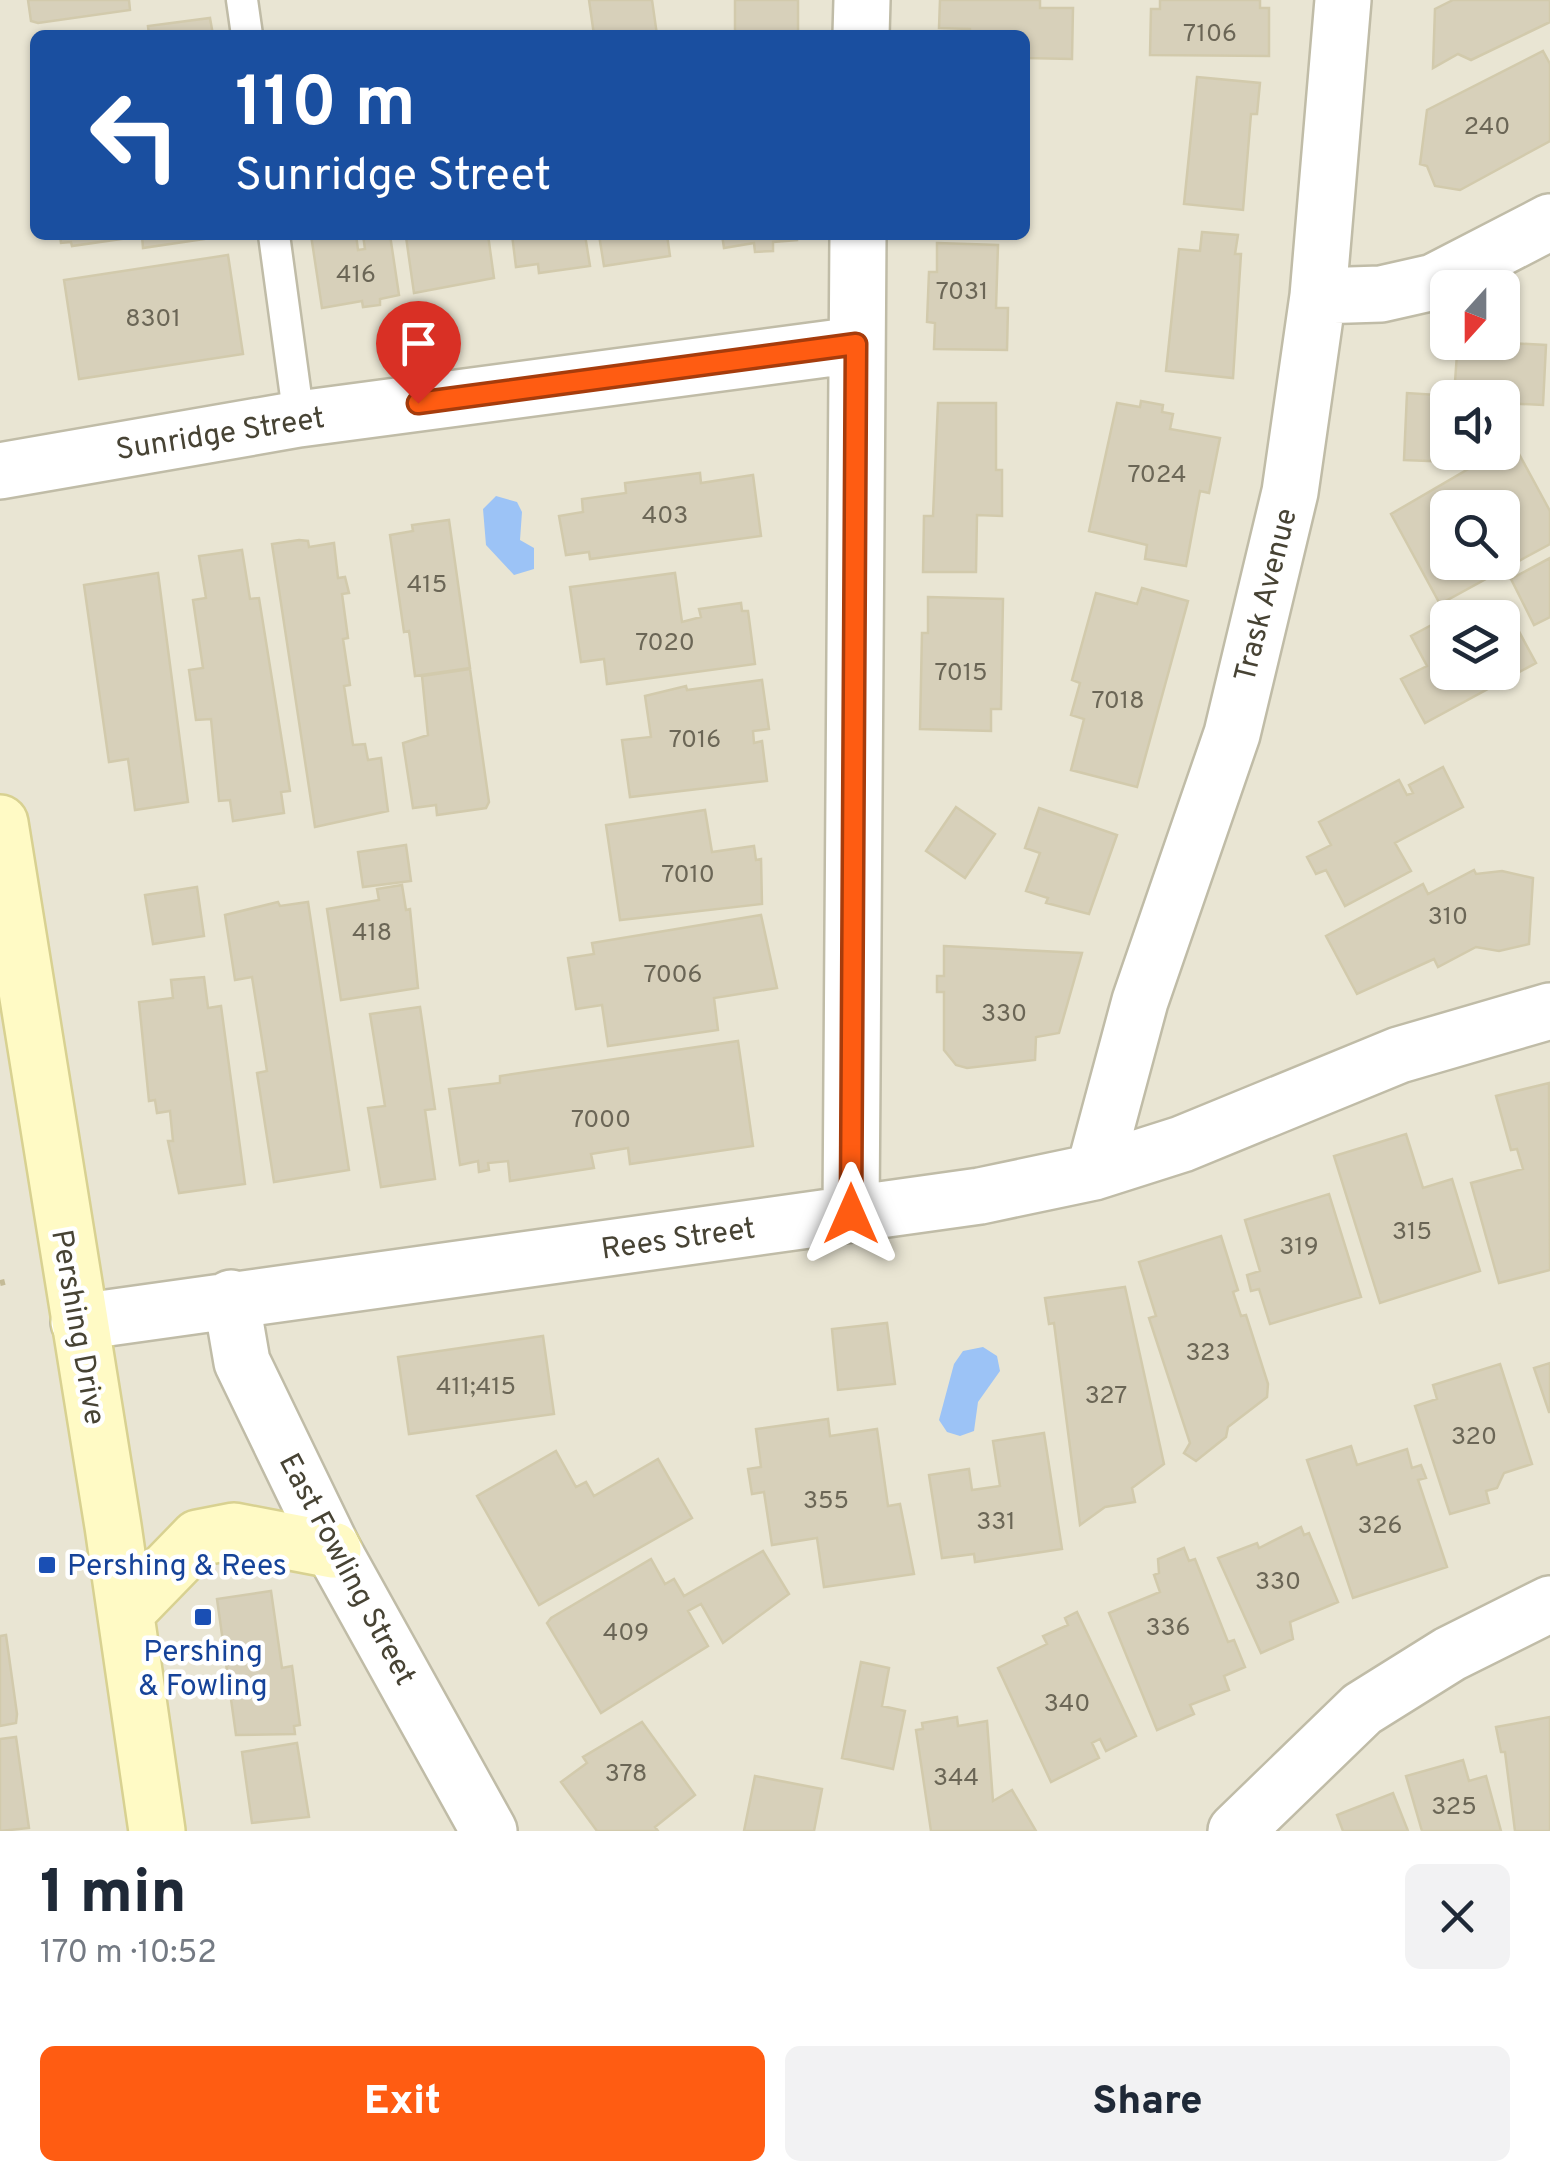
<!DOCTYPE html>
<html lang="en">
<head>
<meta charset="utf-8">
<style>
	:root { --surface:#fff; --page:#f2f2f3; --text:#1f2937; --muted:#747a83; --accent:#ff5c12 }
	body { margin:0; font-family:Overpass,sans-serif; background:var(--page); color:var(--text); height:100vh; display:flex; flex-direction:column; font-size:38px; white-space:nowrap }
	* { box-sizing:border-box; margin:0 }
	p { font-size:32px; color:var(--muted) }
	.icon { flex:none; width:55px; height:55px; fill:none; stroke:currentColor; stroke-width:2; stroke-linecap:round; stroke-linejoin:round }
	.map { position:relative; height:1831px; overflow:hidden }
	.sheet { display:flex; flex-direction:column; background:var(--surface); flex:1 }
	.sheet>* { flex:none }
	.guide { position:absolute; left:30px; top:30px; width:1000px; height:210px; border-radius:15px; box-shadow:0 2px 8px #0004; background:#1a4fa0; color:#fff; overflow:hidden }
	.needle { width:65px; rotate:201deg }
	.tools { position:absolute; left:1430px; top:270px; display:grid; gap:20px }
	.tools a { display:grid; place-items:center; width:90px; height:90px; border-radius:15px; background:var(--surface); box-shadow:0 2px 8px #0004; font-size:50px }
	.pin { position:absolute; display:grid; place-items:center; width:85px; height:85px; color:#fff; margin:-102px -42px; border-radius:50% 50% 50% 0; rotate:-45deg; box-shadow:0 0 10px #0007 }
	.pin .icon { rotate:45deg }
	.me { position:absolute; width:110px; margin:-55px; rotate:0deg; stroke-linejoin:round; filter:drop-shadow(0 0 8px #0008) }
	.turn { display:flex; align-items:center; gap:35px; height:210px; padding:0 40px; font-size:45px }
	.turn .icon { width:130px; height:130px; stroke-width:2.5 }
	.turn b { display:block; font-size:70px; line-height:85px }
	.round { display:grid; place-items:center; flex:none; width:105px; height:105px; border-radius:15px; background:var(--page) }
	.head { display:flex; align-items:center; justify-content:space-between; height:170px; padding:0 40px }
	h1 { font-size:60px; font-weight:800; line-height:75px }
	.action { display:flex; gap:20px; margin-top:auto; padding:20px 40px }
	.action a { flex:1; height:115px; border-radius:15px; background:var(--accent); color:#fff; font-size:40px; font-weight:800; line-height:115px; text-align:center }
	.action a+a { background:var(--page); color:var(--text) }
	.map>svg:first-child { display:block }
</style>
</head>
<body>
<div class="map">
<svg width="1550" height="1831" viewBox="0 0 1550 1831">
	<rect width="100%" height="100%" fill="#f4f2e5"/>
	<!-- residential -->
	<path fill="#e9e5d3" fill-rule="evenodd" d="M0 0H1550V1831H0ZM35 35H1025V235H35ZM1448 288H1502V342H1448ZM1448 398H1502V452H1448ZM1448 508H1502V562H1448ZM1448 618H1502V672H1448Z"/>
	<!-- water -->
	<path fill="#9cc3f6" d="M496 496 517 502 522 512 520 540 534 548V569L514 575 486 545 483 509Z
		M983 1347 997 1356 1000 1371 978 1402 974 1431 960 1436 947 1432 939 1420 954 1364 963 1351Z"/>
	<!-- building -->
	<path fill="#d7d0ba" stroke="#d2caac" stroke-width="2.5" fill-rule="evenodd" d="M28 0H129L130 10 38 23 31 21Z
		M589 0H652L657 35H594Z
		M735 0H798V35H735Z
		M940 0H1040V8H1073L1072 59 1025 58V35H970V29L939 28Z
		M1160 0H1260V8H1269V56L1150 55 1151 9H1160Z
		M1453 0H1550V22L1471 60 1458 54 1433 68 1435 9Z
		M210 18 213 35H149L148 26Z
		M1543 51 1550 64V141L1460 190 1435 186 1427 166 1420 164 1427 110Z
		M1197 77 1260 83 1257 114H1251L1243 210 1184 204Z
		M1202 232 1238 235 1235 254H1241L1233 378 1166 371 1179 249 1200 251Z
		M60 235H231L143 248 142 236 72 246 71 242 61 243Z
		M311 235H356L358 250 365 249 363 235H390L399 295 380 299V305L363 307 362 301 322 308Z
		M488 235 494 278 414 293 406 237Z
		M512 235H585L590 266 539 273 538 264 516 267Z
		M599 235H667L670 256 604 266Z
		M722 235H797V240L773 242V251L755 252 754 243 724 248Z
		M937 243 998 245 996 308H1008L1007 350 934 349 935 323 927 322 929 272H937Z
		M228 255 243 354 79 379 64 280Z
		M1491 342 1546 345 1543 405 1502 403V398H1448V452H1454L1453 462 1404 460 1407 393 1454 396 1457 354 1490 356Z
		M1141 401 1163 405 1162 412 1173 414 1170 429 1220 438 1209 493 1200 491 1186 566 1145 559 1147 545 1089 531 1117 403 1140 407Z
		M938 403H996V470H1002V516L977 515 976 572H923L924 516H933Z
		M1513 443 1550 511V544L1440 604 1391 514ZM1448 508H1502V562H1448Z
		M700 473 701 483 753 475 761 536 590 559 589 552 566 555 559 516 583 512 582 499 626 493 625 483Z
		M449 520 470 668 415 676 409 631 404 632 390 535 413 531 412 525Z
		M299 540 308 541 309 547 334 543 338 578 345 577 349 593 342 594 348 638 343 639 350 685 344 686 353 745 365 744 368 760 381 758 388 811 315 827 272 544Z
		M242 550 250 599 259 598 290 791 281 792 284 813 233 821 230 800 219 801 211 719 196 720 189 670 203 668 193 600 206 598 199 556Z
		M1550 558V617L1534 625 1511 579Z
		M158 573 188 802 135 810 128 759 109 762 84 585Z
		M675 573 682 622 701 617 699 609 741 603 742 611H748L755 664 607 684 604 659 581 662 570 587Z
		M1142 588 1188 601 1137 787 1071 770 1084 719 1071 715 1080 683 1072 680 1096 593 1137 604Z
		M928 597 1003 599 1001 709H991V731L920 729 922 633H928Z
		M1475 602 1483 618H1448V672H1502V633L1516 626 1536 663 1425 723 1401 679 1427 666 1411 636Z
		M470 669 489 802 486 808 437 815 436 805 413 808 403 743 428 735 422 676Z
		M762 680 769 729 753 731 754 743 762 741 767 781 630 797 622 740 651 737 645 696 686 686 687 690Z
		M1443 767 1463 807 1395 843 1411 871 1345 906 1326 870 1316 874 1307 857 1331 845 1319 822 1399 780 1407 795 1413 793 1409 785Z
		M956 807 995 834 965 878 926 851Z
		M1039 808 1117 835 1089 914 1046 903 1048 898 1026 891 1040 853 1025 848Z
		M705 810 712 852 754 846 756 860 761 859 762 904 620 920 606 825Z
		M406 845 411 881 363 887 358 852Z
		M1474 870 1476 874 1502 871 1533 878 1529 944 1499 951 1476 947 1438 967 1434 959 1357 994 1326 936 1423 884 1428 894Z
		M402 885 406 910 410 909 418 988 341 1000 327 909 379 900 377 889Z
		M197 887 204 936 153 944 145 895Z
		M278 902 280 906 308 902 349 1170 274 1182 257 1073 267 1071 252 977 235 980 225 915Z
		M761 915 777 988 714 998 718 1030 608 1046 602 1005 576 1009 568 958 594 954 592 943Z
		M944 946 1082 953 1059 1033 1036 1037 1035 1060 967 1068 956 1065 944 1050V992H937V976H944Z
		M204 977 208 1008 221 1006 245 1184 179 1193 168 1141H173L170 1111 157 1113 155 1100 149 1101 139 1002 173 998 171 980Z
		M420 1007 435 1109 425 1110 435 1179 381 1187 368 1108 385 1106 370 1014Z
		M738 1041 753 1146 630 1164 628 1148 591 1154 594 1168 510 1181 508 1161 488 1163 489 1170 479 1172 478 1161 460 1165 449 1089 500 1083V1076Z
		M1549 1083 1550 1270 1499 1283 1471 1183 1523 1169 1517 1149 1511 1150 1496 1096Z
		M1406 1134 1423 1188 1452 1179 1480 1271 1380 1303 1334 1156Z
		M1329 1194 1361 1297 1270 1324 1259 1289 1251 1291 1247 1275 1260 1271 1245 1220Z
		M1221 1236 1238 1290 1233 1292 1241 1316 1246 1315 1268 1384 1267 1397 1228 1427 1226 1437 1196 1461 1184 1453 1190 1443 1149 1318 1156 1316 1139 1262Z
		M1125 1287 1164 1464 1132 1488 1135 1502 1105 1507 1080 1525 1054 1323 1049 1324 1045 1298Z
		M887 1323 895 1384 838 1390 832 1329Z
		M543 1336 554 1414 409 1434 398 1357Z
		M1550 1363V1412H1549L1534 1368Z
		M1500 1364 1532 1464 1504 1473 1497 1488 1486 1491 1489 1503 1450 1514 1415 1406 1437 1399 1433 1385Z
		M828 1419 830 1436 877 1429 888 1506 900 1504 914 1574 824 1587 817 1538 772 1545 764 1492 752 1494 748 1469 761 1467 756 1429Z
		M1044 1433 1062 1549 975 1562 974 1554 942 1558 929 1475 969 1469 972 1490 1000 1486 993 1441Z
		M1351 1446 1357 1465 1407 1449 1412 1468 1421 1465 1426 1478 1418 1480 1447 1567 1353 1598 1307 1460Z
		M556 1451 576 1487 586 1482 594 1496 658 1459 692 1518 539 1605 477 1496Z
		M1301 1527 1304 1535 1309 1533 1338 1602 1290 1622 1293 1639 1261 1653 1218 1558 1257 1543 1259 1548Z
		M1184 1548 1189 1561 1195 1559 1228 1642 1234 1640 1245 1667 1224 1676 1229 1690 1190 1705 1194 1714 1157 1730 1109 1613 1160 1592 1154 1575 1159 1573 1158 1559Z
		M763 1551 789 1594 723 1643 701 1604 688 1611 708 1646 601 1713 547 1623 551 1618 651 1559 665 1584 674 1579 684 1596Z
		M271 1591 282 1668 292 1666 300 1725 294 1726 295 1734 236 1735 217 1599Z
		M1077 1612 1136 1736 1106 1751 1100 1739 1092 1743 1099 1758 1051 1782 998 1668 1047 1644 1043 1636 1068 1625 1065 1618Z
		M6 1635 17 1714 16 1723 0 1726V1636Z
		M861 1662 889 1668 882 1706 905 1711 893 1769 842 1758Z
		M957 1717 958 1726 987 1721 993 1801 1012 1790 1036 1831H931L916 1730 923 1729 922 1723Z
		M1550 1717V1831H1515L1505 1752H1501L1496 1727Z
		M642 1722 695 1795 655 1827 658 1831H597L561 1782 587 1763 583 1757Z
		M16 1737 29 1828 0 1831V1739Z
		M297 1743 309 1817 252 1823 242 1752Z
		M1463 1760 1469 1781 1486 1776 1501 1831H1422L1406 1776Z
		M755 1776 822 1789 814 1831H744Z
		M1393 1793 1408 1831H1343L1337 1815Z"/>
	<g fill="none" stroke-linecap="round" stroke-linejoin="round">
		<defs>
			<path id="lane" d="M242 0 247 35
				M274 235 299 419"/>
			<path id="street" d="M861 35 862 0
				M1318 296 1381 294 1434 282 1550 222
				M0 471 299 419 856 345
				M1094 1172 1140 1001 1232 734 1290 492 1318 296 1343 0
				M851 1214 858 235
				M231 1298 242 1362 333 1550 489 1831
				M79 1322 980 1196 1094 1172 1182 1144 1399 1055 1550 1011
				M1236 1831 1362 1709 1450 1654 1550 1604"/>
			<path id="secondary" d="M0 823 113 1526 157 1831
				M126 1612 198 1538 234 1531 333 1550"/>
		</defs>
		<!-- lane casing -->
		<use href="#lane" stroke="#c0bca7" stroke-width="35"/>
		<!-- street casing -->
		<use href="#street" stroke="#c0bca7" stroke-width="60"/>
		<!-- secondary casing -->
		<use href="#secondary" stroke="#d8d191" stroke-width="60"/>
		<!-- path -->
		<path stroke="#c4bb97" stroke-width="6" stroke-dasharray="5 5" stroke-linecap="butt" d="M0 1283 8 1281"/>
		<!-- lane -->
		<use href="#lane" stroke="#fff" stroke-width="30"/>
		<!-- street -->
		<use href="#street" stroke="#fff" stroke-width="55"/>
		<!-- secondary -->
		<use href="#secondary" stroke="#fffac5" stroke-width="55"/>
	</g>
	<g fill="none" stroke-linecap="round" stroke-linejoin="round">
		<defs>
			<path id="route" d="M418 403 856 344 851 1214"/>
		</defs>
		<!-- route casing -->
		<use href="#route" stroke="#a63c0c" stroke-width="25"/>
		<!-- route -->
		<use href="#route" stroke="#ff5c12" stroke-width="18"/>
	</g>
	<!-- markers -->
	<g fill="#1a4fb4" stroke="#fff" stroke-width="4">
		<rect x="37" y="1555" width="20" height="20" rx="5"/>
		<rect x="193" y="1607" width="20" height="20" rx="5"/>
	</g>
	<g text-anchor="middle" stroke-width="9" stroke-linejoin="round" paint-order="stroke">
		<!-- number labels -->
		<g font-size="25" fill="#6b6656">
			<text x="1210" y="41">7106</text>
			<text x="1487" y="134">240</text>
			<text x="356" y="282">416</text>
			<text x="962" y="299">7031</text>
			<text x="153" y="326">8301</text>
			<text x="1157" y="482">7024</text>
			<text x="665" y="523">403</text>
			<text x="427" y="592">415</text>
			<text x="665" y="650">7020</text>
			<text x="961" y="680">7015</text>
			<text x="1118" y="708">7018</text>
			<text x="695" y="747">7016</text>
			<text x="688" y="882">7010</text>
			<text x="1448" y="924">310</text>
			<text x="372" y="940">418</text>
			<text x="673" y="982">7006</text>
			<text x="1004" y="1021">330</text>
			<text x="601" y="1127">7000</text>
			<text x="1412" y="1239">315</text>
			<text x="1299" y="1254">319</text>
			<text x="1208" y="1360">323</text>
			<text x="476" y="1394">411;415</text>
			<text x="1106" y="1403">327</text>
			<text x="1474" y="1444">320</text>
			<text x="826" y="1508">355</text>
			<text x="996" y="1529">331</text>
			<text x="1380" y="1533">326</text>
			<text x="1278" y="1589">330</text>
			<text x="1168" y="1635">336</text>
			<text x="626" y="1640">409</text>
			<text x="1067" y="1711">340</text>
			<text x="626" y="1781">378</text>
			<text x="956" y="1785">344</text>
			<text x="1454" y="1814">325</text>
		</g>
		<!-- street labels -->
		<g font-size="30" fill="#474334" stroke="#fff">
			<text transform="translate(220 433) rotate(-9)" y="10">Sunridge Street</text>
			<text transform="translate(1265 595) rotate(-76)" y="10">Trask Avenue</text>
			<text transform="translate(678 1238) rotate(-8)" y="10">Rees Street</text>
			<text transform="translate(79 1327) rotate(80)" y="10">Pershing Drive</text>
			<text transform="translate(348 1569) rotate(62)" y="10">East Fowling Street</text>
		</g>
		<!-- transit labels -->
		<g font-size="30" fill="#164399" stroke="#fff" text-anchor="start">
			<text x="67" y="1575">Pershing &amp; Rees</text>
			<text x="203" y="1661" text-anchor="middle">Pershing<tspan x="203" dy="34">&amp; Fowling</tspan></text>
		</g>
	</g>
</svg>
<div class="tools">
<a><svg class="needle" viewBox="-14 -14 28 28"><path d="M0-13l5 13h-10z" fill="#e53935"/><path d="M0 13l5-13h-10z" fill="#747a83"/></svg></a>
<a><svg class="icon" aria-label="sound" viewBox="0 0 24 24"><path d="M4 9h4l5-4v14l-5-4H4zM17 9q2 3 0 6"/></svg></a>
<a><svg class="icon" aria-label="search" viewBox="0 0 24 24"><circle cx="10" cy="10" r="6"/><path d="M15 15l6 6"/></svg></a>
<a><svg class="icon" aria-label="layers" viewBox="0 0 24 24"><path d="M12 4l9 5-9 5-9-5zM3 14l9 5 9-5"/></svg></a>
</div>
<div class="pin" style="left:418px;top:403px;background:#d93025"><svg class="icon" aria-label="arrive" viewBox="0 0 24 24"><path d="M6 21V4h12l-3 4 3 4H6"/></svg></div>
<svg class="me" style="left:851px;top:1214px" viewBox="-20 -20 40 40"><path d="M0-17L14 15 0 8-14 15z" fill="#ff5c12" stroke="#fff" stroke-width="4"/></svg>
<div class="guide">
<div class="turn"><svg class="icon" aria-label="left" viewBox="0 0 24 24"><path d="M17 20v-9H6M10 6l-5 5 5 5"/></svg><div><b>110 m</b>Sunridge Street</div></div>
</div>
</div>
<section class="sheet">
<div class="head"><div><h1>1 min</h1><p>170 m · 10:52</p></div><a class="round"><svg class="icon" aria-label="close" viewBox="0 0 24 24"><path d="M6 6l12 12M18 6L6 18"/></svg></a></div>
<div class="action"><a>Exit</a><a>Share</a></div>
</section>
</body>
</html>
